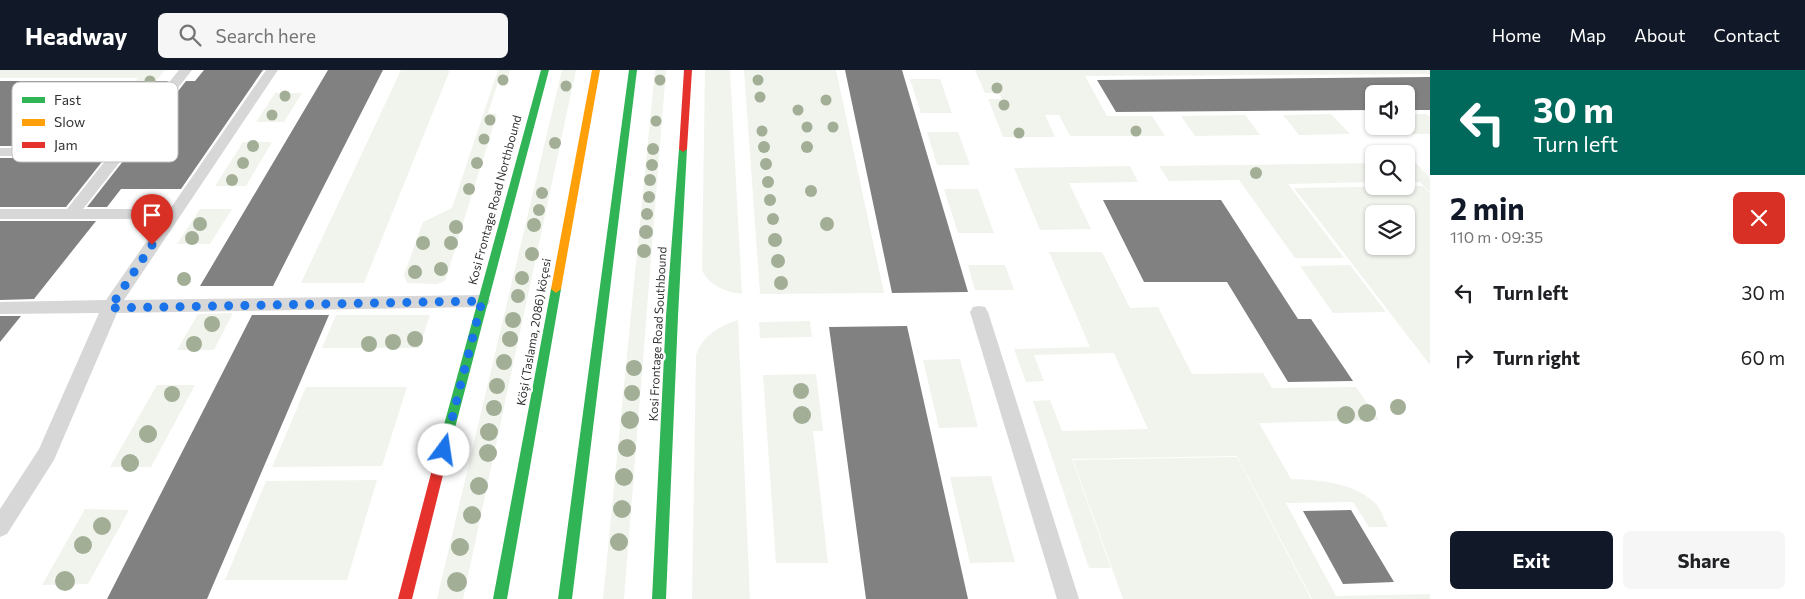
<!DOCTYPE html>
<html lang="en">
<head>
<meta charset="utf-8">
<style>
	:root { --surface:#fff; --page:#f6f6f6; --text:#202124; --muted:#757577; --accent:#111827 }
	body { margin:0; font-family:Commissioner,sans-serif; background:var(--page); color:var(--text); height:100vh; display:flex; flex-direction:column; font-size:19px; white-space:nowrap }
	* { box-sizing:border-box; margin:0 }
	p { font-size:16px; color:var(--muted) }
	.icon { flex:none; width:28px; height:28px; fill:none; stroke:currentColor; stroke-width:2; stroke-linecap:round; stroke-linejoin:round }
	.map { position:relative; flex:1; overflow:hidden }
	.side { display:flex; flex-direction:column; background:var(--surface); width:375px }
	.side>* { flex:none }
	.guide { background:#00695c; color:#fff; overflow:hidden }
	.buttons { position:absolute; left:1365px; top:15px; display:grid; gap:10px }
	.buttons a { display:grid; place-items:center; width:50px; height:50px; border-radius:8px; background:var(--surface); box-shadow:0 1px 4px #0004; font-size:25px }
	.pin { position:absolute; display:grid; place-items:center; width:42px; height:42px; color:#fff; margin:-51px -21px; border-radius:50% 50% 50% 0; rotate:-45deg; box-shadow:0 0 5px #0007 }
	.pin .icon { rotate:45deg }
	.me { position:absolute; width:55px; margin:-28px; rotate:14deg; stroke-linejoin:round; filter:drop-shadow(0 0 4px #0008) }
	.turn { display:flex; align-items:center; gap:18px; height:105px; padding:0 20px; font-size:22px }
	.turn .icon { width:65px; height:65px; stroke-width:2.5 }
	.turn b { display:block; font-size:35px; line-height:42px }
	.round { display:grid; place-items:center; flex:none; width:52px; height:52px; border-radius:8px; background:var(--page) }
	.headline { display:flex; align-items:center; justify-content:space-between; height:85px; padding:0 20px }
	h1 { font-size:30px; font-weight:700; line-height:38px; color:var(--accent) }
	.primary-button { display:flex; gap:10px; margin-top:auto; padding:10px 20px }
	.primary-button a { flex:1; height:58px; border-radius:8px; background:var(--accent); color:#fff; font-size:20px; font-weight:700; line-height:58px; text-align:center }
	.primary-button a+a { background:var(--page); color:var(--text) }
	ul { padding:0; list-style:none }
	li { display:flex; align-items:center; gap:15px; height:65px; padding:0 20px }
	li div { flex:1 }
	li b { display:block; font-size:19px }
	li em { font-style:normal }
	header { display:flex; align-items:center; gap:30px; box-sizing:border-box; height:70px; padding:0 25px; background:var(--accent); color:#fff }
	header strong { font-size:24px }
	nav { display:flex; gap:28px; margin-inline-start:auto; font-size:18px }
	.search { width:350px; height:45px; background:var(--page); display:flex; align-items:center; gap:12px; box-sizing:border-box; padding:0 18px; border-radius:8px; color:var(--muted); font-size:19px }
	main { display:flex; flex:1; min-height:0 }
	.map>svg:first-child { display:block }
</style>
</head>
<body>
<header>
<strong>Headway</strong>
<div class="search"><svg class="icon" aria-label="search" viewBox="0 0 24 24"><circle cx="10" cy="10" r="6"/><path d="M15 15l6 6"/></svg>Search here</div>
<nav><a>Home</a><a>Map</a><a>About</a><a>Contact</a></nav>
</header>
<main>
<div class="map">
<svg width="1430" height="529" viewBox="0 0 1430 529">
	<rect width="100%" height="100%" fill="#fff"/>
	<!-- green -->
	<path fill="#f1f4ed" fill-rule="evenodd" d="M0 0H165L109 67 100 52 138 8H0Z
		M401 0H450L364 213H301Z
		M498 0H510L507 12H498L488 43 497 44 445 211 437 214 407 213 404 205 423 152 452 138Z
		M562 0H576L463 529H437Z
		M655 0H666L624 529H603Z
		M705 0H730L742 224C726 222 709 216 702 200Z
		M744 0H836L884 223 760 224Z
		M975 0H1430V4L1085 6 1107 46H1152L1165 66H1070L1059 45H1045L1055 67H1003L988 29H1002L999 23H985Z
		M910 9H940L952 43H921Z
		M275 23H302L284 52H256Z
		M1331 44 1350 64 1299 65 1283 45Z
		M1406 44H1426L1430 47V64H1392L1384 56H1406Z
		M1245 45 1260 65 1195 66 1181 46Z
		M927 62H958L970 95H937Z
		M243 72H272L246 116H215Z
		M1415 92 1430 108V122L1420 112H1406V93Z
		M1374 93V112L1288 114 1344 188H1295L1239 110 1169 111 1159 96Z
		M1130 96 1138 112 1069 113 1091 159 1040 160 1014 98Z
		M1423 116 1430 123V295L1294 118ZM1374 144H1406V176H1374Z
		M944 119H978L994 163H958Z
		M200 139H232L210 174H177Z
		M1049 182H1102L1130 238 1158 237 1192 304 1263 303 1272 318 1356 317 1379 350 1259 353 1291 409C1319 410 1353 412 1375 433 1381 439 1384 449 1388 457H1369L1353 432 1286 433 1336 526 1430 524V529H1312L1237 386 1072 389 1111 498H1089L1033 331 1050 330 1062 361 1148 359 1114 283 1034 285 1044 311 1026 312 1014 279 1090 277Z
		M968 195H1005L1014 220H975Z
		M1350 195 1386 242 1333 243 1300 196Z
		M233 243 214 280H177L198 244Z
		M336 245H430L419 278H322Z
		M738 250 750 529H692L696 285C703 265 718 257 738 250Z
		M810 251 812 267 760 268 759 252Z
		M960 289 978 357 939 358 923 290Z
		M816 304 823 361H813L828 493H776L763 305Z
		M157 315H195L151 397H110Z
		M306 317H407L382 396 272 397Z
		M1237 387 1311 529H1123L1073 390Z
		M991 406 1015 492 970 493 950 407Z
		M377 410 347 510H225L266 411Z
		M85 439 129 440 88 514 42 515Z"/>
	<!-- building -->
	<path fill="#818181" d="M204 0H263L181 119H121L107 137H87L186 11H195Z
		M328 0H383L273 216H200Z
		M845 0H902L968 222 892 223Z
		M1430 7V40H1406V24H1374V40L1116 42 1097 10Z
		M0 11H168L115 76H0Z
		M0 88H105L66 137H0Z
		M1103 130H1221L1298 249H1311L1353 311 1288 312 1227 212H1144Z
		M0 151H96L34 229 0 230Z
		M252 245H329L207 529H107Z
		M0 246H21L0 272Z
		M907 256 968 529H866L829 257Z
		M1351 440 1394 512 1343 514 1303 441Z"/>
	<g fill="none" stroke-linecap="round" stroke-linejoin="round">
		<!-- lane -->
		<path fill="#d7d7d7" fill-rule="evenodd" d="M179 0H192L83 139H170L266 0H278L124 230 482 225 488 227 490 231 488 235 482 237 117 243 54 390 7 464 0 467V439L39 379 99 243 0 244V232L106 230 162 149H0V139H67L109 86H0V78H116Z
			M979 236 985 237 988 242 1079 529H1057L970 242 973 237Z"/>
		<!-- fast -->
		<path fill="#30b455" fill-rule="evenodd" d="M541 0H549L451 373 449 377 445 378 441 377 439 373Z
			M629 0H637L572 529H558Z
			M683 76 687 79 678 246 666 529H652L666 246 679 79Z
			M556 215 561 219 507 529H493L551 219Z"/>
		<!-- slow -->
		<path fill="#ff9f0a" fill-rule="evenodd" d="M592 0H600L561 219 556 223 551 219Z"/>
		<!-- jam -->
		<path fill="#e5322d" fill-rule="evenodd" d="M684 0H692L687 79 683 82 679 79Z
			M445 368 449 369 451 373 412 529H398L439 373 441 369Z"/>
	</g>
	<!-- trees -->
	<g fill="#a2af96">
		<circle cx="503" cy="10" r="5.5"/>
		<circle cx="660" cy="10" r="5.5"/>
		<circle cx="758" cy="10" r="5.5"/>
		<circle cx="150" cy="11" r="5.5"/>
		<circle cx="566" cy="16" r="5.5"/>
		<circle cx="997" cy="18" r="5.5"/>
		<circle cx="285" cy="26" r="5.5"/>
		<circle cx="760" cy="27" r="5.5"/>
		<circle cx="826" cy="30" r="5.5"/>
		<circle cx="1004" cy="35" r="5.5"/>
		<circle cx="798" cy="40" r="5.5"/>
		<circle cx="272" cy="45" r="5.5"/>
		<circle cx="490" cy="50" r="5.5"/>
		<circle cx="656" cy="51" r="5.5"/>
		<circle cx="807" cy="57" r="5.5"/>
		<circle cx="833" cy="57" r="5.5"/>
		<circle cx="762" cy="61" r="5.5"/>
		<circle cx="1136" cy="61" r="5.5"/>
		<circle cx="1019" cy="63" r="5.5"/>
		<circle cx="484" cy="69" r="5.5"/>
		<circle cx="555" cy="73" r="6"/>
		<circle cx="253" cy="76" r="6"/>
		<circle cx="764" cy="77" r="6"/>
		<circle cx="807" cy="77" r="6"/>
		<circle cx="653" cy="79" r="6"/>
		<circle cx="243" cy="93" r="6"/>
		<circle cx="477" cy="93" r="6"/>
		<circle cx="766" cy="94" r="6"/>
		<circle cx="652" cy="95" r="6"/>
		<circle cx="1256" cy="103" r="6"/>
		<circle cx="232" cy="110" r="6"/>
		<circle cx="650" cy="110" r="6"/>
		<circle cx="768" cy="112" r="6"/>
		<circle cx="469" cy="119" r="6"/>
		<circle cx="811" cy="121" r="6"/>
		<circle cx="542" cy="123" r="6"/>
		<circle cx="649" cy="127" r="6"/>
		<circle cx="770" cy="130" r="6"/>
		<circle cx="539" cy="140" r="6"/>
		<circle cx="647" cy="144" r="6"/>
		<circle cx="773" cy="149" r="6"/>
		<circle cx="200" cy="154" r="7"/>
		<circle cx="827" cy="154" r="7"/>
		<circle cx="534" cy="155" r="7"/>
		<circle cx="456" cy="157" r="7"/>
		<circle cx="646" cy="162" r="7"/>
		<circle cx="192" cy="168" r="7"/>
		<circle cx="775" cy="170" r="7"/>
		<circle cx="423" cy="173" r="7"/>
		<circle cx="451" cy="173" r="7"/>
		<circle cx="644" cy="181" r="7"/>
		<circle cx="532" cy="184" r="7"/>
		<circle cx="778" cy="191" r="7"/>
		<circle cx="441" cy="199" r="7"/>
		<circle cx="415" cy="202" r="7"/>
		<circle cx="522" cy="208" r="7"/>
		<circle cx="184" cy="209" r="7"/>
		<circle cx="781" cy="213" r="7"/>
		<circle cx="518" cy="226" r="7"/>
		<circle cx="513" cy="250" r="8"/>
		<circle cx="212" cy="254" r="8"/>
		<circle cx="415" cy="269" r="8"/>
		<circle cx="510" cy="269" r="8"/>
		<circle cx="393" cy="272" r="8"/>
		<circle cx="194" cy="274" r="8"/>
		<circle cx="369" cy="274" r="8"/>
		<circle cx="504" cy="292" r="8"/>
		<circle cx="634" cy="298" r="8"/>
		<circle cx="497" cy="316" r="8"/>
		<circle cx="801" cy="321" r="8"/>
		<circle cx="632" cy="323" r="8"/>
		<circle cx="172" cy="324" r="8"/>
		<circle cx="1398" cy="337" r="8"/>
		<circle cx="494" cy="338" r="8"/>
		<circle cx="1367" cy="343" r="9"/>
		<circle cx="802" cy="345" r="9"/>
		<circle cx="1346" cy="345" r="9"/>
		<circle cx="630" cy="350" r="9"/>
		<circle cx="489" cy="362" r="9"/>
		<circle cx="148" cy="364" r="9"/>
		<circle cx="627" cy="378" r="9"/>
		<circle cx="488" cy="383" r="9"/>
		<circle cx="130" cy="393" r="9"/>
		<circle cx="624" cy="407" r="9"/>
		<circle cx="479" cy="416" r="9"/>
		<circle cx="622" cy="439" r="9"/>
		<circle cx="472" cy="445" r="9"/>
		<circle cx="102" cy="456" r="9"/>
		<circle cx="619" cy="472" r="9"/>
		<circle cx="83" cy="475" r="9"/>
		<circle cx="460" cy="477" r="9"/>
		<circle cx="65" cy="511" r="10"/>
		<circle cx="457" cy="512" r="10"/>
	</g>
	<g fill="none" stroke-linecap="round" stroke-linejoin="round">
		<!-- route -->
		<path stroke="#1a73e8" stroke-width="9" stroke-dasharray="0 16.2" d="M152 175 110 238 482 231 444 380"/>
	</g>
	<g text-anchor="middle" stroke-width="5" stroke-linejoin="round" paint-order="stroke">
		<!-- street labels -->
		<g font-size="12" fill="#333" stroke="#fff">
			<text transform="translate(495 130) rotate(-75)" y="4">Kosi Frontage Road Northbound</text>
			<text transform="translate(534 262) rotate(-80)" y="4">Köşi (Taslama, 2086) köçesi</text>
			<text transform="translate(658 264) rotate(-87)" y="4">Kosi Frontage Road Southbound</text>
		</g>
	</g>
	<!-- legend -->
	<rect x="12" y="12" width="166" height="80" rx="8" fill="#fff" stroke="#c2c2c2" stroke-width="1"/>
	<rect x="22" y="27" width="23" height="6" fill="#30b455"/>
	<rect x="22" y="49" width="23" height="7" fill="#ff9f0a"/>
	<rect x="22" y="72" width="23" height="6" fill="#e5322d"/>
	<g font-size="14" fill="#333">
		<text x="54" y="35">Fast</text>
		<text x="54" y="57">Slow</text>
		<text x="54" y="80">Jam</text>
	</g>
</svg>
<div class="buttons">
<a><svg class="icon" aria-label="sound" viewBox="0 0 24 24"><path d="M4 9h4l5-4v14l-5-4H4zM17 9q2 3 0 6"/></svg></a>
<a><svg class="icon" aria-label="search" viewBox="0 0 24 24"><circle cx="10" cy="10" r="6"/><path d="M15 15l6 6"/></svg></a>
<a><svg class="icon" aria-label="layers" viewBox="0 0 24 24"><path d="M12 4l9 5-9 5-9-5zM3 14l9 5 9-5"/></svg></a>
</div>
<div class="pin" style="left:152px;top:175px;background:#d93025"><svg class="icon" aria-label="arrive" viewBox="0 0 24 24"><path d="M6 21V4h12l-3 4 3 4H6"/></svg></div>
<svg class="me" style="left:444px;top:380px" viewBox="-20 -20 40 40"><circle r="19" fill="#fff"/><path d="M0-13L10 11 0 6-10 11z" fill="#1a73e8"/></svg>
</div>
<section class="side">
<div class="guide">
<div class="turn"><svg class="icon" aria-label="left" viewBox="0 0 24 24"><path d="M17 20v-9H6M10 6l-5 5 5 5"/></svg><div><b>30 m</b>Turn left</div></div>
</div>
<div class="headline"><div><h1>2 min</h1><p>110 m · 09:35</p></div><a class="round" style="background:#d93025;color:#fff"><svg class="icon" aria-label="close" viewBox="0 0 24 24"><path d="M6 6l12 12M18 6L6 18"/></svg></a></div>
<ul>
<li><svg class="icon" aria-label="left" viewBox="0 0 24 24"><path d="M17 20v-9H6M10 6l-5 5 5 5"/></svg><div><b>Turn left</b></div><em>30 m</em></li>
<li><svg class="icon" aria-label="right" viewBox="0 0 24 24"><path d="M7 20v-9h11M14 6l5 5-5 5"/></svg><div><b>Turn right</b></div><em>60 m</em></li>
</ul>
<div class="primary-button"><a>Exit</a><a>Share</a></div>
</section>
</main>
</body>
</html>
